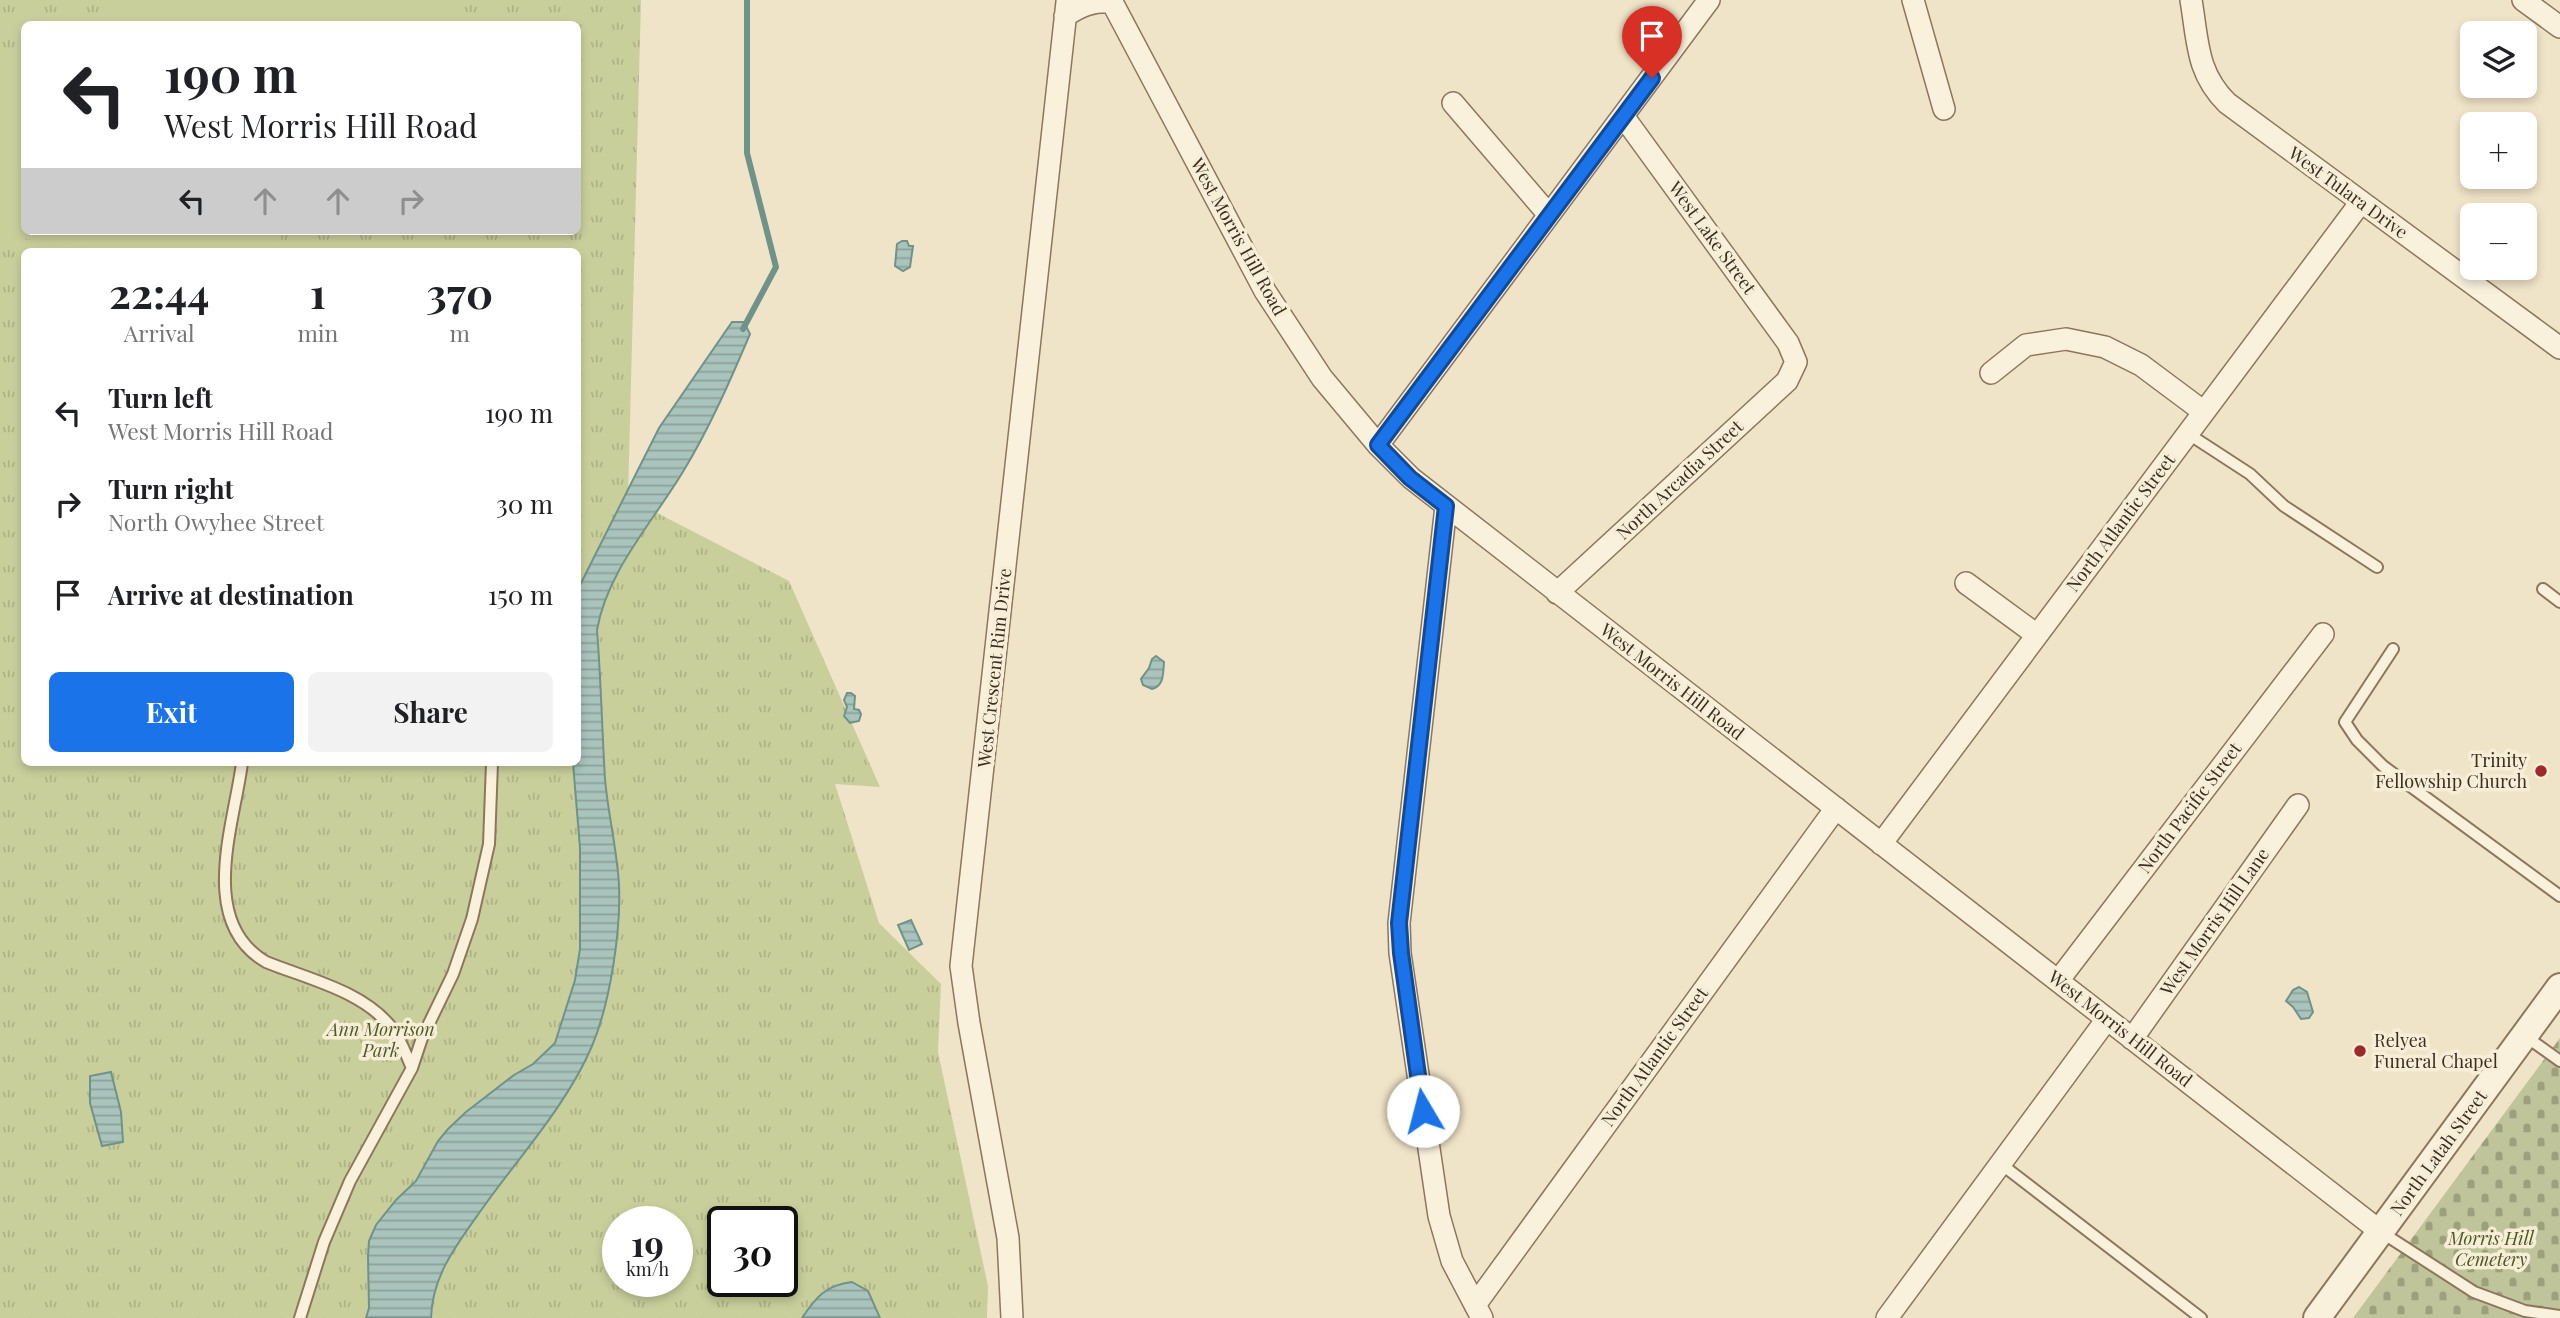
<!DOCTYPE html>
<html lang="en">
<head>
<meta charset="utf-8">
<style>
	:root { --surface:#fff; --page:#f2f2f2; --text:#202124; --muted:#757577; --accent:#1a73e8 }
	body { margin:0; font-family:"Playfair Display",serif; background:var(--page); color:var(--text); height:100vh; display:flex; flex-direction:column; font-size:26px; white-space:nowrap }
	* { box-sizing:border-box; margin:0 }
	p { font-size:23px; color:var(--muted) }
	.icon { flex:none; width:38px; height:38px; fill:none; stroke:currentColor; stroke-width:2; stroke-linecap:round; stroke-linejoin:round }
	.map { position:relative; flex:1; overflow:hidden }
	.details { position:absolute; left:21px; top:248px; width:560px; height:518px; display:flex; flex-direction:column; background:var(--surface); border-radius:10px; box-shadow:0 4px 10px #0003 }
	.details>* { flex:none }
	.banner { position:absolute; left:21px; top:21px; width:560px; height:214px; border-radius:10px; box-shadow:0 4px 10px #0003; background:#fff; color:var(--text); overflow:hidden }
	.fabs { position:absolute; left:2460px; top:21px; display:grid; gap:14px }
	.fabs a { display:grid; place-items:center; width:77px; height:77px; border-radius:10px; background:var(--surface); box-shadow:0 4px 10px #0003; font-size:35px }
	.speed { position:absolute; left:602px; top:1206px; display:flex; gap:14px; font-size:35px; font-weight:700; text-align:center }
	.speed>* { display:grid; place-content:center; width:91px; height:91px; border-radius:50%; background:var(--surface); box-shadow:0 4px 10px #0003; line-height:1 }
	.speed small { font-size:18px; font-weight:400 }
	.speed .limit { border:4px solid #111; border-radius:10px; background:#fff; color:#111 }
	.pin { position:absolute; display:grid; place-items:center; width:60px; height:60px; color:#fff; margin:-72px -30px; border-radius:50% 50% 50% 0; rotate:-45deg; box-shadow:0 0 7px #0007 }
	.pin .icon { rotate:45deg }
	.me { position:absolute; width:77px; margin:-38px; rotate:352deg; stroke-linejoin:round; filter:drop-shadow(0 0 5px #0008) }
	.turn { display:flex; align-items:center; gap:24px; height:147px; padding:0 28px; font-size:32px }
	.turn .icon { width:91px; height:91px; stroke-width:2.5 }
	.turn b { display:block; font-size:49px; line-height:60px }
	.lanes { display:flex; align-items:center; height:66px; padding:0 28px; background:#0003; justify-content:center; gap:35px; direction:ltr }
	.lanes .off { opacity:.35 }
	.eta { display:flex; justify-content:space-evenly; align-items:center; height:119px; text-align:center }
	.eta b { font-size:42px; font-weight:700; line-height:49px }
	.action { display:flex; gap:14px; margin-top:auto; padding:14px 28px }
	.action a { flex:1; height:80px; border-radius:10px; background:var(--accent); color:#fff; font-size:28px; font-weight:700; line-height:80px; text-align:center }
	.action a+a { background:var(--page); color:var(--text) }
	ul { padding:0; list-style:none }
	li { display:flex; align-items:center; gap:21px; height:91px; padding:0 28px }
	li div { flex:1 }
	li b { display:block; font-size:26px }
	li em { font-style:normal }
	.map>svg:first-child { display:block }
</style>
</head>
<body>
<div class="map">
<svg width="2560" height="1318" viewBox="0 0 2560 1318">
	<defs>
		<pattern id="cemetery-stones" width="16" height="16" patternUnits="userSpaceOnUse" patternTransform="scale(1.75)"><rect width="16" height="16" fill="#bfc49a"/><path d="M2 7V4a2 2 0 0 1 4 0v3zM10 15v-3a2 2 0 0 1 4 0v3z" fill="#9ca07d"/></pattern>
		<pattern id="park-tufts" width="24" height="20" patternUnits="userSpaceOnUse" patternTransform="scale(1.75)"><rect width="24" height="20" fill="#c9cf9b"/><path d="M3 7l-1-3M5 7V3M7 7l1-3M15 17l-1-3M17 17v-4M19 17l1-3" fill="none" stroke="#aeb285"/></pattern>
		<pattern id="water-rules" width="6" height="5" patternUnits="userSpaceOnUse" patternTransform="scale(1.75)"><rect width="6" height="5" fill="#a9c4bc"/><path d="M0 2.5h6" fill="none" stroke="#8ba098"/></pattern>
	</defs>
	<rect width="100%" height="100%" fill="#f0e4c8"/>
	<!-- cemetery -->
	<path fill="url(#cemetery-stones)" d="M2560 1038V1318H2353Z"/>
	<!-- park -->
	<path fill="url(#park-tufts)" fill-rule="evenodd" d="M0 0H641L628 498 789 581 880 787 835 784 879 923 941 984 938 1052 988 1286 987 1318H0ZM24 24H578V231H24ZM24 252H578V763H24ZM618 1222H677V1281H618ZM723 1222H782V1281H723Z"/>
	<!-- garden -->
	<path fill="#c9cf9b" d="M118 0H436V24H118Z
		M0 61 24 65V231H282L279 252H115L0 235Z"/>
	<!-- water -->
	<path fill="url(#water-rules)" stroke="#6f938a" stroke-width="2" d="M902 241H907L909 246H913L910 267 903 271 895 266 897 244Z
		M732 322H744L750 334C730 381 710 427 684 470 653 522 607 571 597 630 601 680 602 730 605 779 608 814 617 849 619 885 621 932 610 1003 592 1046 567 1105 518 1158 482 1209 458 1243 432 1275 431 1318H366L369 1308 368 1256 369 1241 376 1225 396 1200 416 1181 438 1141 448 1129 466 1112 514 1075 533 1064 555 1043 575 980 580 949V848L573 763H578V589L659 428Z
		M1156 656 1164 662C1163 674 1164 686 1152 689L1143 685 1141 679 1149 668 1152 659Z
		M847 693H851L855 696 854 709 859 710 861 714 859 721 850 723 844 716 847 707 844 700Z
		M911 920 922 944 909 950 898 925Z
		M2299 987 2307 992 2313 1012 2309 1018 2301 1019 2293 1007 2286 1001 2293 990Z
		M111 1072 121 1112 123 1142 102 1146 90 1103V1076Z
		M852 1282 868 1291 880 1318H802C816 1297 826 1285 852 1282Z"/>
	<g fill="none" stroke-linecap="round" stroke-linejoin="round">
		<!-- stream -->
		<path stroke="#6f938a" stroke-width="6" d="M743 329 776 267 747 153V0"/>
		<defs>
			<path id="service" d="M2187 433 2250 474 2284 506 2377 567
				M2543 589 2560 602
				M2393 649 2345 722 2357 740 2383 766 2560 896
				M242 763C234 825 197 922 266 962 308 979 363 991 392 1028 401 1039 406 1055 412 1068
				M2525 1036 2560 1061
				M2001 1164 2201 1318
				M2381 1232 2474 1292 2525 1311 2560 1316
				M300 1318 324 1242 350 1181 412 1068 422 1038 453 974 472 919 489 844 492 763"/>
			<path id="minor" d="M1913 0 1944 109
				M2191 0C2198 41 2196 72 2227 103L2560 348
				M2523 0 2560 27
				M1065 16C1082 5 1092 1 1112 2L1265 291 1322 378 1378 445 1411 478 2381 1232
				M1453 103 1549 215
				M1991 373 2026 345 2066 339 2105 347 2141 365 2204 412
				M1378 445 1709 0
				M1446 506 1399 923 1400 953 1439 1216 1452 1261 1482 1318
				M1966 583 2037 635
				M1557 593 1787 381 1796 362 1788 343 1623 116
				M1881 844 2361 202
				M2058 981 2323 634
				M2132 1039 2298 805
				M1475 1305 1836 808
				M1012 1318 1008 1238 969 1023 961 966 1067 2
				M1887 1318 2107 1019"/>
			<path id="tertiary" d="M2317 1318 2560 987"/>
		</defs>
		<!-- service casing -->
		<use href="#service" stroke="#8d765c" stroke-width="14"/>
		<!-- minor casing -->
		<use href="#minor" stroke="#8d765c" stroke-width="24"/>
		<!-- tertiary casing -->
		<use href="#tertiary" stroke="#8d765c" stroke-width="30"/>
		<!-- service -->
		<use href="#service" stroke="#faf1dc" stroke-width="10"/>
		<!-- minor -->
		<use href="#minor" stroke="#faf1dc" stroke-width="21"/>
		<!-- tertiary -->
		<use href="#tertiary" stroke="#faf1dc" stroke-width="26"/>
	</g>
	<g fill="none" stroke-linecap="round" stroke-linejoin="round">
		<defs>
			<path id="route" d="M1423 1111 1401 953 1399 923 1446 506 1410 478 1378 445 1652 78"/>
		</defs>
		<!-- route casing -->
		<use href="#route" stroke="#114b97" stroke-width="18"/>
		<!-- route -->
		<use href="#route" stroke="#1a73e8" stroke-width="12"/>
	</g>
	<!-- markers -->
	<g fill="#9e2a2b" stroke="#f7eed8" stroke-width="2.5">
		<circle cx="2541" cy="771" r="7"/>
		<circle cx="2360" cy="1051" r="7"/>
	</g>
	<g text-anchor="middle" stroke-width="7" stroke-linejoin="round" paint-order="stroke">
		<!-- street labels -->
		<g font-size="18" fill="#3d2e20" stroke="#f7eed8">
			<text transform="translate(2348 193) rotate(36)" y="6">West Tulara Drive</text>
			<text transform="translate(1238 237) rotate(61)" y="6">West Morris Hill Road</text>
			<text transform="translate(1712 238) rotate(54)" y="6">West Lake Street</text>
			<text transform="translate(1680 480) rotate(-43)" y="6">North Arcadia Street</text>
			<text transform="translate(2121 523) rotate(-53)" y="6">North Atlantic Street</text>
			<text transform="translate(995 668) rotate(-84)" y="6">West Crescent Rim Drive</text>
			<text transform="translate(1672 682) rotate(38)" y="6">West Morris Hill Road</text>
			<text transform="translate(2190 808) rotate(-53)" y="6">North Pacific Street</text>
			<text transform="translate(2215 922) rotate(-55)" y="6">West Morris Hill Lane</text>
			<text transform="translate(2120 1029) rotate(38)" y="6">West Morris Hill Road</text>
			<text transform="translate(1655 1057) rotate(-54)" y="6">North Atlantic Street</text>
			<text transform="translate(2439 1153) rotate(-54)" y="6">North Latah Street</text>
		</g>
		<!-- poi labels -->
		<g font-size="18" fill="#3d2e20" stroke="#f7eed8" text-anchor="end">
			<text x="2527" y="767">Trinity<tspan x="2527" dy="21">Fellowship Church</tspan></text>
			<text x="2374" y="1047" text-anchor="start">Relyea<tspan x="2374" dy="21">Funeral Chapel</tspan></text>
		</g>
		<!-- park labels -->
		<g font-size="18" font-style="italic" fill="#4d5a26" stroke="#f7eed8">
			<text x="381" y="1036">Ann Morrison<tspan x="381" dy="21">Park</tspan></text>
			<text x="2491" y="1245">Morris Hill<tspan x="2491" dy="21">Cemetery</tspan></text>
		</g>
	</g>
</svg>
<div class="fabs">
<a><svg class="icon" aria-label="layers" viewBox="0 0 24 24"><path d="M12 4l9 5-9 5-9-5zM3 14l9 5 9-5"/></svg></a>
<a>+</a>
<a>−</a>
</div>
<div class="speed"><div>19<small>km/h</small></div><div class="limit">30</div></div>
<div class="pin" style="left:1652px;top:78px;background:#d93025"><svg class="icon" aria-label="arrive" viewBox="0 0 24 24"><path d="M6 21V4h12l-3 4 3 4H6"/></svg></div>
<svg class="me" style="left:1423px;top:1111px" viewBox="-20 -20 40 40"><circle r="19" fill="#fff"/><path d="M0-13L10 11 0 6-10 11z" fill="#1a73e8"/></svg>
<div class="banner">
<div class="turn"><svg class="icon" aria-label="left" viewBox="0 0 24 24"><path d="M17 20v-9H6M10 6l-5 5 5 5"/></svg><div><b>190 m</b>West Morris Hill Road</div></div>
<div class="lanes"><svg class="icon" aria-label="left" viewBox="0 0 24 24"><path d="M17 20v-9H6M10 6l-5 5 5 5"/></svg><svg class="icon off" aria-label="ahead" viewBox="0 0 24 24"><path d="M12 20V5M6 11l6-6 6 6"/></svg><svg class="icon off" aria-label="ahead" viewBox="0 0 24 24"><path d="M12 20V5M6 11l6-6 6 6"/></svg><svg class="icon off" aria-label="right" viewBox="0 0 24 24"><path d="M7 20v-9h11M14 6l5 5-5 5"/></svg></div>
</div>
<section class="details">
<div class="eta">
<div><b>22:44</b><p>Arrival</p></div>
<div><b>1</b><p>min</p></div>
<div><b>370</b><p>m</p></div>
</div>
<ul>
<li><svg class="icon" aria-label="left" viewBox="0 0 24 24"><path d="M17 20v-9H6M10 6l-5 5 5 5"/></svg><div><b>Turn left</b><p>West Morris Hill Road</p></div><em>190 m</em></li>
<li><svg class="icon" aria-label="right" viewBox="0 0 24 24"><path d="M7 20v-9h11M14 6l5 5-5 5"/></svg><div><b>Turn right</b><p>North Owyhee Street</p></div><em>30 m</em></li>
<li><svg class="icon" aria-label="arrive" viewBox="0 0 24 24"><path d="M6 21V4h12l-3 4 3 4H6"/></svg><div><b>Arrive at destination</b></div><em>150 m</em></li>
</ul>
<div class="action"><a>Exit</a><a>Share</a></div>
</section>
</div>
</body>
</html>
